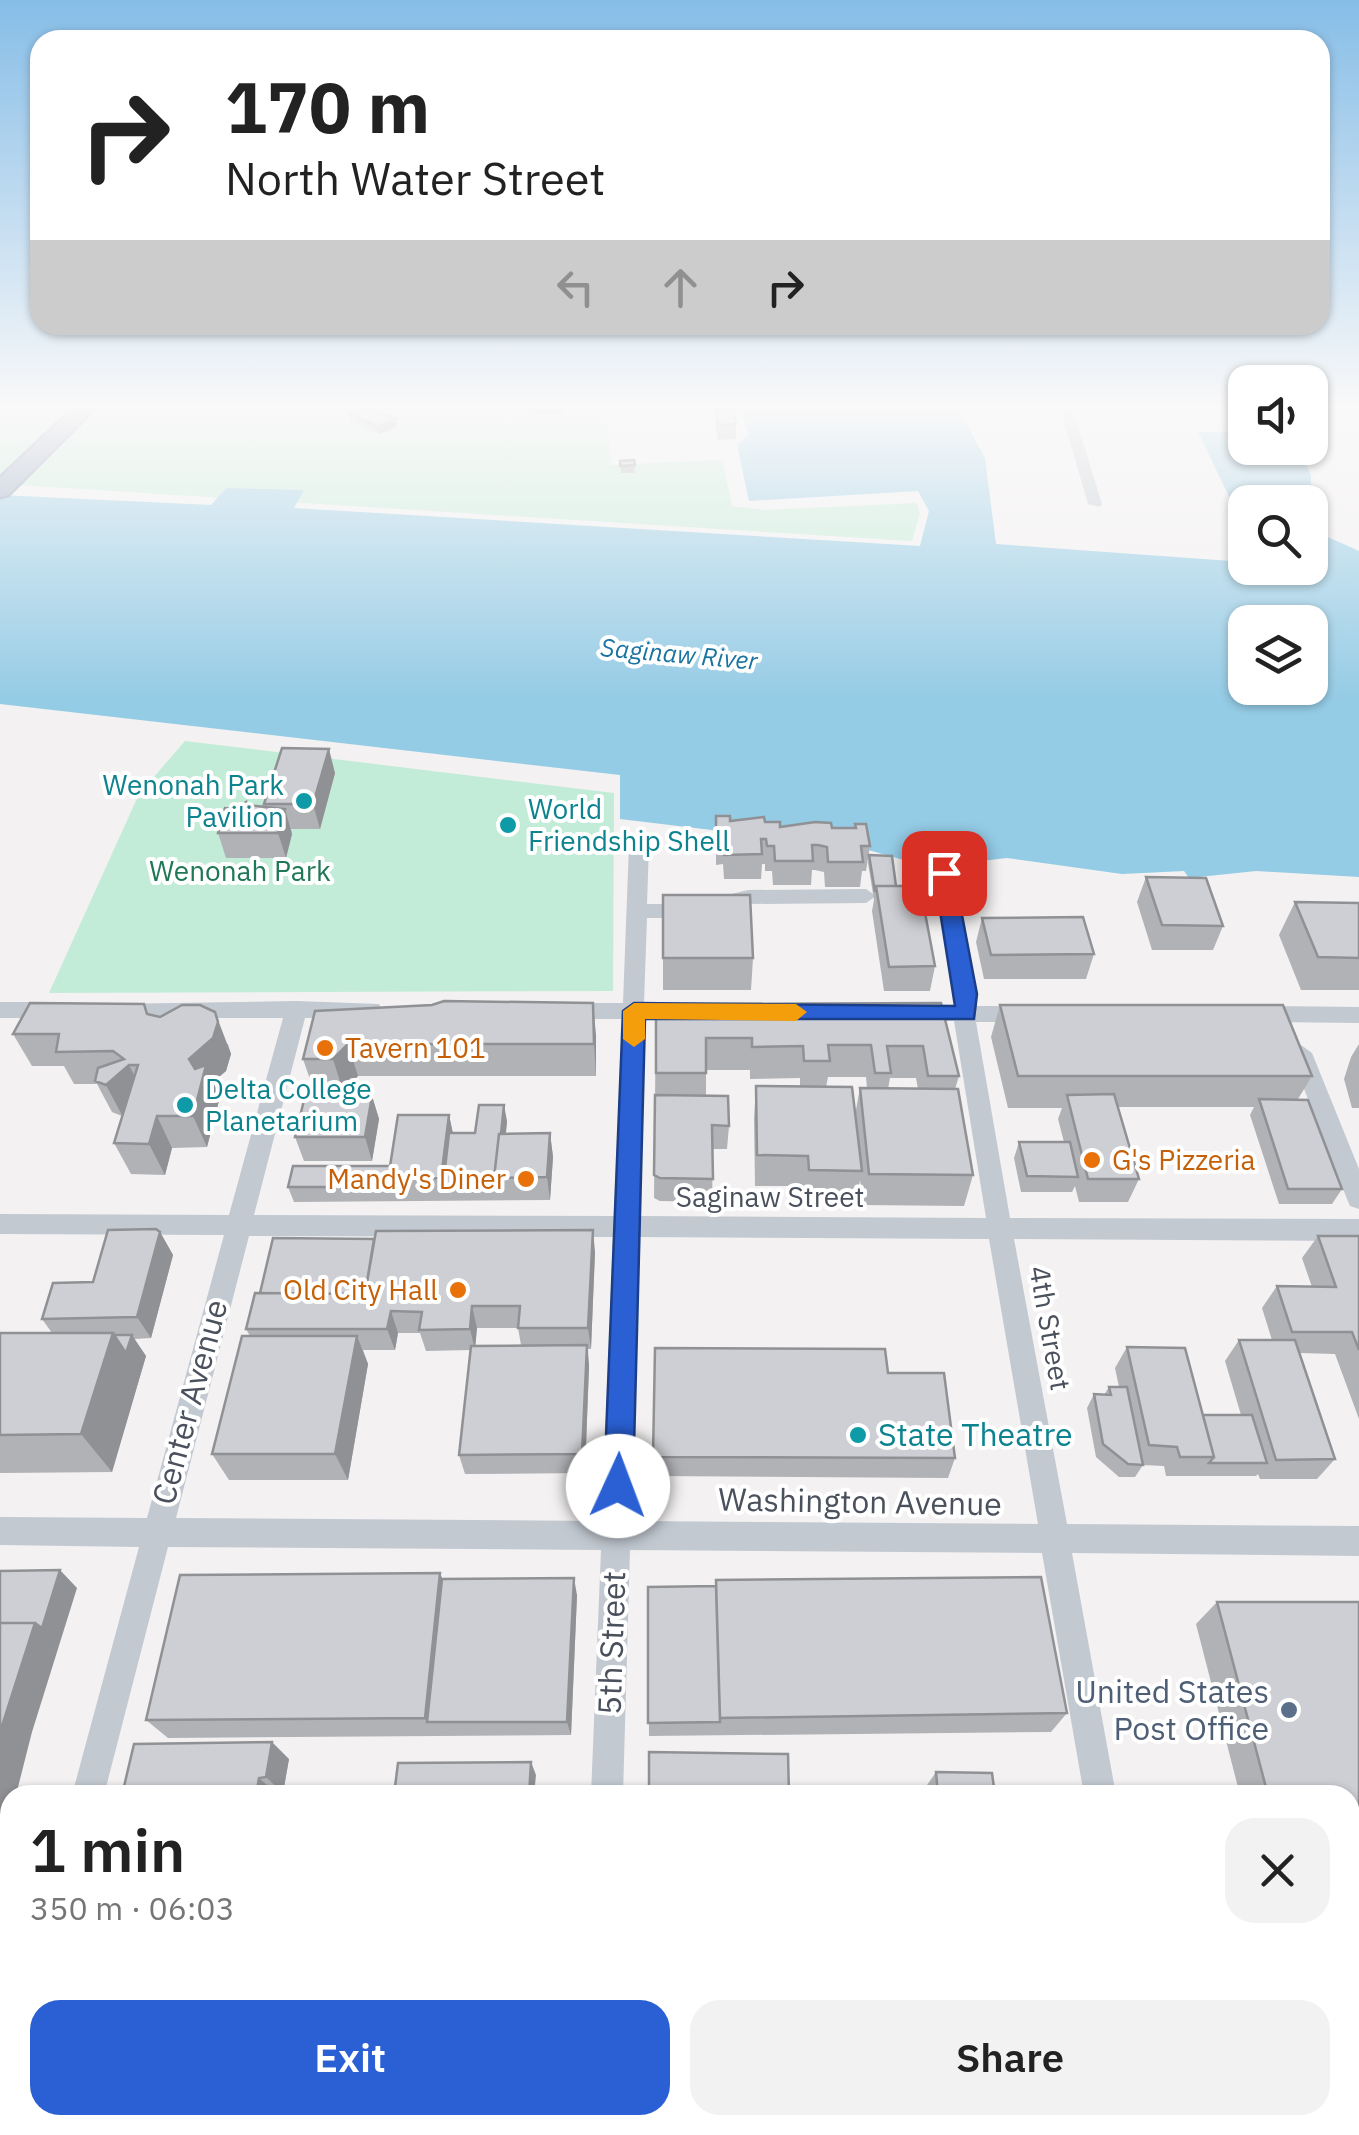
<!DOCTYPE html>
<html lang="en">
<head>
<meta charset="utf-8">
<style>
	:root { --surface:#fff; --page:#f2f2f2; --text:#222; --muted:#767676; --accent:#2a60d3 }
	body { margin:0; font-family:"IBM Plex Sans",sans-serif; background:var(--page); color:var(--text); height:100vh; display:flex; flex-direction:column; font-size:38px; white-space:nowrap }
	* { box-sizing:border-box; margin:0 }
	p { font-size:32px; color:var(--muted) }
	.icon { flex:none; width:55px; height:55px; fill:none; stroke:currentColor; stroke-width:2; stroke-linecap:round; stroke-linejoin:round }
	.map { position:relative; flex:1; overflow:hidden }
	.side { position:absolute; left:0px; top:1785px; width:1360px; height:350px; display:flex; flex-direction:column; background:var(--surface); border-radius:30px 30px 0 0; box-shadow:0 2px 8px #0004 }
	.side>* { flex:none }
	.guide { position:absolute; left:30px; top:30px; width:1300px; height:305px; border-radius:30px; box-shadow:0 2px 8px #0004; background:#fff; color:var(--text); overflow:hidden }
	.buttons { position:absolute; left:1228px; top:365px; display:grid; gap:20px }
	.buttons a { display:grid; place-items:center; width:100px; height:100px; border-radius:20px; background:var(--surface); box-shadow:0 2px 8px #0004; font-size:50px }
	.pin { position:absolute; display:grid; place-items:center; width:85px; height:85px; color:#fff; margin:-42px; border-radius:20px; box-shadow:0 5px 15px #0006 }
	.me { position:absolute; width:110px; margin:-55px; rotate:2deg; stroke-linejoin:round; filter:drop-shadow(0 0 8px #0008) }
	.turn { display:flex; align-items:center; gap:35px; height:210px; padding:0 30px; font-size:45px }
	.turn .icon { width:130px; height:130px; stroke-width:2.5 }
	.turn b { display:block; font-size:70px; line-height:85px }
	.lanes { display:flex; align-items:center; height:95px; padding:0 30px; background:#0003; justify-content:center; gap:50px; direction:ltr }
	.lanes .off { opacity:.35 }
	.round { display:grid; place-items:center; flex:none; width:105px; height:105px; border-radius:30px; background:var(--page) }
	.overview { display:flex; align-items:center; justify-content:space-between; height:170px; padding:0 30px }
	h1 { font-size:60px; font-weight:600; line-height:75px }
	.cta { display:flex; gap:20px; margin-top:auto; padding:20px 30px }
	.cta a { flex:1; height:115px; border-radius:30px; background:var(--accent); color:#fff; font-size:40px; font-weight:600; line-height:115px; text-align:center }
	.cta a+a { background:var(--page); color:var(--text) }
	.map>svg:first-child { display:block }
</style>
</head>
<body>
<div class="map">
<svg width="1359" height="2135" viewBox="0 0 1359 2135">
	<rect width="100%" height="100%" fill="#f3f1f1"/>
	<!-- green -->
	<path fill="#c3ecd8" d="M0 404H605L611 465 716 460 723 462 732 506 764 510 917 503 920 513 912 541 0 484Z
		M185 741 614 793 613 991 49 993 139 794Z"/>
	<!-- water -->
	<path fill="#94cbe5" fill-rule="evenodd" d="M722 404H956L985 458 996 544 1245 562V568H1310V502H1245V530L1198 432 1245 431V448H1292L1303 457 1311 476V508L1319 533 1359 551V877L1256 871 1189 878 1184 871 1122 874 1007 858 929 867 861 848 620 819V775L0 704V495L211 505 226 488 304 490 294 508 920 546 929 511 918 491 749 501 737 445 749 434 743 416 724 409ZM1245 622H1310V688H1245Z"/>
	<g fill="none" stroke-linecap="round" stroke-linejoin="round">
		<defs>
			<path id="highway" d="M78 404H99L8 495 0 497V478Z"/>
		</defs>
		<!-- highway casing -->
		<use href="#highway" stroke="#7889a6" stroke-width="5"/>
		<!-- minor -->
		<path fill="#c2c9d1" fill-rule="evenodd" d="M1059 404H1071L1102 504 1100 507 1088 504Z
			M639 839 649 845 647 904H689L748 890 866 889 876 896 866 903 748 904 689 918H647L644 1003H686L697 1011 686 1019H644L639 1216 986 1218 954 1021H913L902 1013 913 1005H955L934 873 944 866 951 868 977 1006H1026L1037 1014 1026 1022H976L1010 1218 1359 1219V1241L1014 1239 1067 1524 1359 1526V1556L1072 1553 1116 1795H1084L1042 1553 630 1550 623 1795H591L601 1550 168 1547 104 1795H72L139 1547 0 1545V1517L147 1518 224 1235 0 1234V1214L229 1215 283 1018H118L110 1016 107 1010 110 1004 296 1001 379 1004 382 1010 379 1016 371 1018H305L254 1215 614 1216 622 1019H563L552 1011 563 1003H623L629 845ZM249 1236 613 1237 602 1521 176 1518ZM638 1237 989 1239 1038 1524 631 1521Z
			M0 1002H56L67 1010 56 1018H0Z
			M1258 1006 1359 1007V1023L1258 1022 1247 1014Z
			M1301 1045 1312 1053 1359 1169V1209L1350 1206 1347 1199 1290 1053Z
			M0 1954H10V1990H0Z
			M1350 1963 1359 1964V2000L1350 1999Z
			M10 2078V2125H21L19 2135H0V2082Z
			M577 2125H615V2135H577Z"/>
		<!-- highway -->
		<use href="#highway" fill="#8d9eba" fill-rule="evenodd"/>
	</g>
	<!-- wall -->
	<path fill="#b1b2b6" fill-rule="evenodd" d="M528 404H565L566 408 564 414H529Z
		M716 410 736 424V439L718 440 715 425Z
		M349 413 396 419 397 426 380 434 350 421Z
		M634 460 635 473H621L620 461Z
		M335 773 320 829H291L292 834 286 858H226L218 833 235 809 248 805 265 807 264 804Z
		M716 816 730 821 765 822 780 827 854 828 855 824 870 846 866 871H862L860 887H825L824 872 815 870H812L811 885H773L772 871H765V864H762L761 879H724L723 864 716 865Z
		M869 855 896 886 935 966 930 991H884L872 911 874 900 868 863Z
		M1146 877 1223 926 1213 950H1152L1137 902Z
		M663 895 753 958 751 990H663Z
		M1295 902 1359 903V990H1301L1279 935Z
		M982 918 1094 954 1086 979H984L976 942Z
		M941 1003 959 1076 955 1089 973 1175 964 1206 863 1205 860 1180 856 1202 805 1201 804 1186H755L754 1118 756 1086 800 1087V1078L750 1079V1070H706V1095L729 1126 727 1149H713L712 1202 660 1201 654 1198 656 1004ZM828 1077H866L867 1088H860L855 1115 826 1087ZM890 1078H916L918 1089H888Z
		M1000 1005 1312 1076 1298 1099 1342 1189 1332 1204H1279L1250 1115 1254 1107H1118L1139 1179 1128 1202H1079L1075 1186 1072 1192H1021L1014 1158 1019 1142H1064L1058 1119 1062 1108H1008L991 1037Z
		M315 1011 596 1035V1076H358L343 1091H314L303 1059Z
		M150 1015 228 1044 231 1054 226 1071 213 1082 220 1097 207 1147 172 1148 165 1175 131 1174 114 1143 122 1116 112 1112 97 1084H74L64 1066H32L13 1034Z
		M1359 1044V1108H1352L1344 1079 1351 1057Z
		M372 1096 379 1119 372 1161H304L295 1137Z
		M449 1115 453 1133H475L507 1121 506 1134 550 1133 553 1157 550 1200 294 1202 288 1187 390 1166Z
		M160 1232 173 1255 151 1338 134 1339 146 1356 112 1472 0 1473V1333H52L42 1319Z
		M1318 1236H1359V1419L1335 1354 1300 1353 1335 1459 1317 1479H1260L1258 1474 1256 1476H1166L1164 1466 1143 1465 1135 1477H1119L1096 1457 1087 1408 1094 1394 1104 1395 1109 1387H1119L1115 1368 1127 1347 1203 1415H1241L1225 1361 1239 1340H1272L1262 1308 1277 1286 1312 1287 1302 1258Z
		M595 1252 591 1349H588L589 1366 585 1473 465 1474 459 1455 470 1350 426 1351 420 1333H398L395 1350H363L368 1364 348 1480H229L212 1454 250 1336 246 1329ZM477 1328H518L521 1345 475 1346Z
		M888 1373 955 1458 948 1478 654 1476 653 1457Z
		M440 1573 442 1579 577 1595 571 1735 168 1738 146 1720Z
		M648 1587 1067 1713 1051 1732 649 1736Z
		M1217 1602H1359V1914H1350V1795H1240L1196 1624Z
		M289 1759 283 1793 122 1795Z
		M936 1772 995 1795H926L925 1788Z
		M1359 2016V2081L1350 2046V2018Z"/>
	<!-- shaded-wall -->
	<path fill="#909194" d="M396 419 397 426 380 434 378 427Z
		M329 749 335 773 320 829 313 804Z
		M285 809 292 834 286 858 278 833Z
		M593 1003 596 1035V1076L594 1044Z
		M215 1012 231 1054 226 1071 213 1082 220 1097 207 1147 193 1116 189 1059Z
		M348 1044 358 1076 343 1091 333 1059Z
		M129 1065 145 1097 123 1117 106 1085Z
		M372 1096 379 1119 372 1161 365 1137Z
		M504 1105 507 1121 501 1178H496Z
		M449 1115 454 1139 443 1186 441 1178Z
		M157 1116 172 1148 165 1175 149 1144Z
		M550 1133 553 1157 550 1200 547 1177Z
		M593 1230 595 1252 591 1349 588 1328Z
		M160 1232 173 1255 151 1338 137 1317Z
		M472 1306 477 1328 475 1350 470 1329Z
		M391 1311 398 1333 395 1350 387 1329Z
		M113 1333 126 1353 132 1335 146 1356 112 1472 81 1434Z
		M357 1336 368 1364 348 1480 335 1454Z
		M587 1345 589 1366 585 1473 582 1454Z
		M60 1570 77 1588 32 1732 16 1795H10V1817L0 1855V1732L35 1623Z
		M440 1573 449 1596 427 1722 425 1718Z
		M574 1578 577 1595 571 1735 567 1722Z
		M272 1742 289 1759 283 1793 266 1777Z
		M531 1762 536 1775 534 1795H529Z
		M259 1778 277 1794V1795H256Z
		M386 2125H393L392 2135H385Z"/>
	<!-- building -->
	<path fill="#cecfd4" stroke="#909194" stroke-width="2.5" d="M367 406 396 419 378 427 349 413Z
		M716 410H733L736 424 719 425Z
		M634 460 635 465 620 466V461Z
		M282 748 329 749 313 804H264Z
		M246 802V805L285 809 278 833H218L225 808 235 809Z
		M716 816H730V821L764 817 765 822H780V827L815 822 831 823 832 828H856L855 824H866L870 846H861L863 862H828L827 847 818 845H812L813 861H775L774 846H767L766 839H761L762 854 724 855V840H716Z
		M869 855 892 856 896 886H876L875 892Z
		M1146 877 1206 878 1223 926 1162 925Z
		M876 886H920L935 966 889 967Z
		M663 895H750L753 958H663Z
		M1295 902 1359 903V958L1318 957Z
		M1083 917 1094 954 991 955 982 918Z
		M444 1001 593 1003 594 1044H348L333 1059H303L315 1011 432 1005Z
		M30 1003 144 1004 147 1014 160 1017 182 1005H200L215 1012 218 1022 213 1038 189 1059 195 1069 206 1065 193 1116H157L149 1144 114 1143 138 1065H129L106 1085 95 1081 98 1068 124 1059 113 1051 56 1052 59 1034H13Z
		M941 1003 959 1076H928L923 1046H887L891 1073H875L871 1045H828L830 1061H804L803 1046 752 1047V1038H706V1073H656V1004Z
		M1000 1005H1283L1312 1076H1018Z
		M756 1086 852 1087 862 1171 809 1170 808 1156 757 1155Z
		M860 1088 958 1089 973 1175 869 1174Z
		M1114 1094 1139 1179H1088L1067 1095Z
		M655 1095 728 1096 729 1126 712 1125 713 1179 660 1178 654 1175Z
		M305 1096H372L365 1137H295Z
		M1259 1099 1308 1100 1342 1189H1288Z
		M479 1105H504L501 1134H499L494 1178 495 1185 443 1186 449 1133H475Z
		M398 1115H449L441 1178 388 1179Z
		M550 1133 547 1177 494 1178 499 1134Z
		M1019 1142H1070L1078 1177 1027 1176Z
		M293 1166H390L388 1179 390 1187H288Z
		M156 1229 160 1232 137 1317 42 1319 53 1283 93 1282 108 1230Z
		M593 1230 588 1328H518L520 1306H472L470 1329 419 1330 422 1312 391 1311 387 1329H246L255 1293 365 1294 376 1231Z
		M1318 1236H1359V1350L1352 1332H1292L1277 1286 1336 1287Z
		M273 1238 374 1239 365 1294 260 1293Z
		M0 1333H113L81 1434 0 1435Z
		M114 1335H132L126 1353Z
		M242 1336H357L335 1454H212Z
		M1239 1340H1295L1335 1459 1276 1460Z
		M587 1345 582 1454 459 1455 471 1346Z
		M1127 1347 1185 1348 1214 1457H1180L1177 1447 1149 1445Z
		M655 1348 885 1349 888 1373H944L955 1458 653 1457Z
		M1109 1387H1127L1143 1465 1128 1464 1103 1444 1094 1394 1111 1395Z
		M1203 1415H1252L1267 1463H1209L1214 1457Z
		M60 1570 42 1628 35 1623H0V1571Z
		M440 1573 425 1718 146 1720 180 1575Z
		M1041 1577 1067 1713 720 1718 716 1580Z
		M574 1578 567 1722H427L442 1579Z
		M716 1586 720 1722 648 1723V1587Z
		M1217 1602H1359V1902H1350V1795H1268Z
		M0 1623H35L0 1732Z
		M272 1742 266 1777 259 1778 256 1795H122L134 1744Z
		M649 1752 788 1754 789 1795H649Z
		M531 1762 529 1795H394L398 1763Z
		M936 1772 992 1773 995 1795H938Z
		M306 1790 340 1791V1795H305Z
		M65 2125H386L385 2135H62Z"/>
	<!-- sky -->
	<linearGradient id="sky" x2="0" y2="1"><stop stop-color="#86bde7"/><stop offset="0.58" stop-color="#faf9f9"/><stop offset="1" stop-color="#faf9f9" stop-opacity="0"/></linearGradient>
	<rect width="1359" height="702" fill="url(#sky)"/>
	<!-- route -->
	<path fill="#2a60d3" stroke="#1b3e89" stroke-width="2.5" d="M944 866 954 873 977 994 974 1019H645L633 1486 628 1496 618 1500 608 1496 604 1486 623 1011 634 1003 955 1006 934 873Z"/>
	<!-- slow -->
	<path fill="#f59e0b" d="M634 1003 796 1004 807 1012 796 1021 645 1019V1039L634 1047 623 1039V1011Z"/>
	<!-- markers -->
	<g fill="#0f9aa8" stroke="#fff" stroke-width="4">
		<circle cx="304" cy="801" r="10"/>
		<circle cx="508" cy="825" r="10"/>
		<circle cx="185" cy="1105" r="10"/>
		<circle cx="858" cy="1435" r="10"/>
	</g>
	<g fill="#e8710a" stroke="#fff" stroke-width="4">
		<circle cx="325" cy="1048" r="10"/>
		<circle cx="1092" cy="1160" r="10"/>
		<circle cx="526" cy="1179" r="10"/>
		<circle cx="458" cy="1290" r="10"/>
	</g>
	<circle fill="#5c6f8a" stroke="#fff" stroke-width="4" cx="1289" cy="1710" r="10"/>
	<g text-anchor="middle" stroke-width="8" stroke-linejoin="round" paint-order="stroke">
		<!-- far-water labels -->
		<g font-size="25" font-style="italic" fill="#1974a0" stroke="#fff">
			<text transform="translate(679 654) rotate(5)" y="9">Saginaw River</text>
		</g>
		<!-- culture labels -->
		<g font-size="28" fill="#0d838f" stroke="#fff" text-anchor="start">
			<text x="284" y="795" text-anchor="end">Wenonah Park<tspan x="284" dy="32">Pavilion</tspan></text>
			<text x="528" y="819">World<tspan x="528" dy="32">Friendship Shell</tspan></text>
			<text x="205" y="1099">Delta College<tspan x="205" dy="32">Planetarium</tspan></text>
		</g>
		<!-- park labels -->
		<g font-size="28" fill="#207856" stroke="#fff">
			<text x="240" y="881">Wenonah Park</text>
		</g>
		<!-- food labels -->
		<g font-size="28" fill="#c56008" stroke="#fff" text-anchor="start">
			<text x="345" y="1058">Tavern 101</text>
			<text x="1112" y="1170">G's Pizzeria</text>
			<text x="506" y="1189" text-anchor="end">Mandy's Diner</text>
			<text x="438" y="1300" text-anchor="end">Old City Hall</text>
		</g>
		<!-- street labels -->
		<g font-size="28" fill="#4a515c" stroke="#fff">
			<text x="770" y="1207">Saginaw Street</text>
			<text transform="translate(1050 1328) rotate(80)" y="10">4th Street</text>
		</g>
		<!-- near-street labels -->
		<g font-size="32" fill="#4a515c" stroke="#fff">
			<text transform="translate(190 1402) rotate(-75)" y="11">Center Avenue</text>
			<text transform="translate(860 1502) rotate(1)" y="11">Washington Avenue</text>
			<text transform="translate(612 1643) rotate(-88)" y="11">5th Street</text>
		</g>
		<!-- near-culture labels -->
		<g font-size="32" fill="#0d838f" stroke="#fff" text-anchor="start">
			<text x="878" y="1446">State Theatre</text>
		</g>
		<!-- near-service labels -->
		<g font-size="32" fill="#4e5e75" stroke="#fff" text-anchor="end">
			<text x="1269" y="1703">United States<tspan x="1269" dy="37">Post Office</tspan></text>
		</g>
	</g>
</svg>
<div class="buttons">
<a><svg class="icon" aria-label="sound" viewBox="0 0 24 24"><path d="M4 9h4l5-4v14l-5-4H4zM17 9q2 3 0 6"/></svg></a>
<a><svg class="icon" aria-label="search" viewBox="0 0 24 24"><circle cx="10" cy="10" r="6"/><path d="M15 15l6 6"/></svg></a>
<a><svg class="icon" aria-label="layers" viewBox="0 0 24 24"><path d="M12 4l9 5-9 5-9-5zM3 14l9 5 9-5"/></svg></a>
</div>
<div class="pin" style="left:944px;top:873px;background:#d93025"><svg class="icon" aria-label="arrive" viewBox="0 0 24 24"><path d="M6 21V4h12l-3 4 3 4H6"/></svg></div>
<svg class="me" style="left:618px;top:1486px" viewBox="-20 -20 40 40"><circle r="19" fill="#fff"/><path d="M0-13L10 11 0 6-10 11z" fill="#2a60d3"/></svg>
<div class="guide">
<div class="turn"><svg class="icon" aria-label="right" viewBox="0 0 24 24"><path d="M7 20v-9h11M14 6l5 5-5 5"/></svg><div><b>170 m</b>North Water Street</div></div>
<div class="lanes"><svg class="icon off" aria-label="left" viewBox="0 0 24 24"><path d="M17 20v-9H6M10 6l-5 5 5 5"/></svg><svg class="icon off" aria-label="ahead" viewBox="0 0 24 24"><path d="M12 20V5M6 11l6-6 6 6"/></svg><svg class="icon" aria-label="right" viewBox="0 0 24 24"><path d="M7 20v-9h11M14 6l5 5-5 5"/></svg></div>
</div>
<section class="side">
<div class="overview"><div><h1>1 min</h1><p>350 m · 06:03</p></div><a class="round"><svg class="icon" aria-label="close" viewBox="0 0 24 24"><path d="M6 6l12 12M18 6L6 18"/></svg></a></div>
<div class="cta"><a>Exit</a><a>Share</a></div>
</section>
</div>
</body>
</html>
